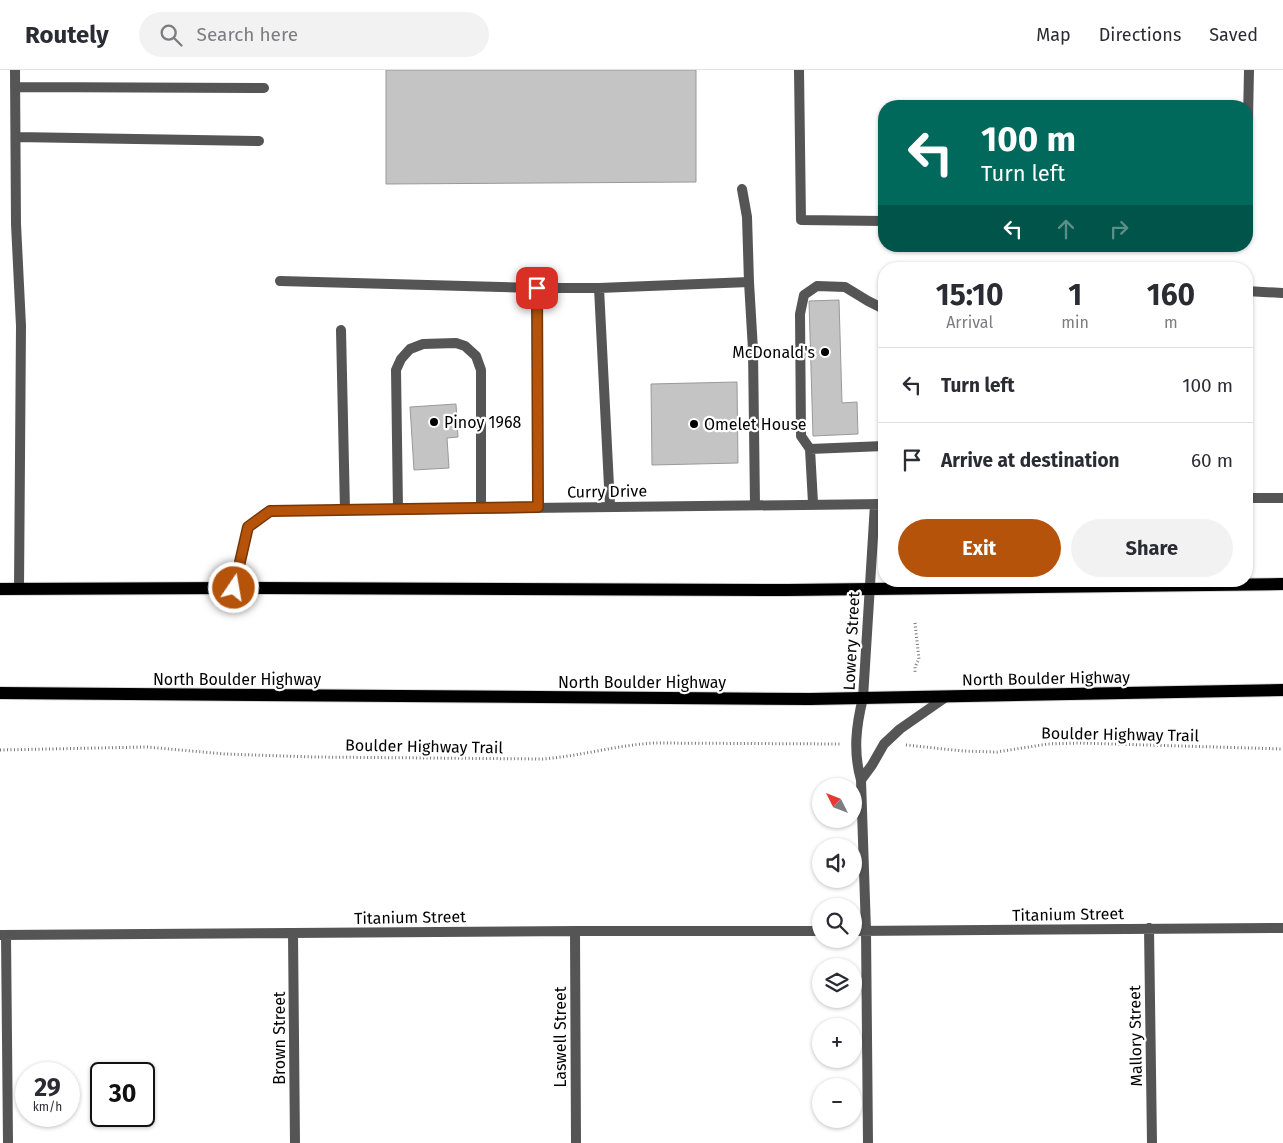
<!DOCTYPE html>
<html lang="en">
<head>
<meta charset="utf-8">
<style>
	:root { --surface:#fff; --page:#f2f2f3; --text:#2b2b33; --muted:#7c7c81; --line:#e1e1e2; --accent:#b45309 }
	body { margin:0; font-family:"Fira Sans",sans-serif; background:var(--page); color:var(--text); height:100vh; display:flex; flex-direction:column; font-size:19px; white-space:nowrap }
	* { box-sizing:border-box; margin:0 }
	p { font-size:16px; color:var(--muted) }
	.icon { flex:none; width:28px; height:28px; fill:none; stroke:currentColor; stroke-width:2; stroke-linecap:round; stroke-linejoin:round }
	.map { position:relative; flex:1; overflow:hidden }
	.panel { position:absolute; left:878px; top:192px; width:375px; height:325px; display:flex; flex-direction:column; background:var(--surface); border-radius:20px; box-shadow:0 1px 4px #0004 }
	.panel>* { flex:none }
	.top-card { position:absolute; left:878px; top:30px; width:375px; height:152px; border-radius:20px; box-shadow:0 1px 4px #0004; background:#00695c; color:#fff; overflow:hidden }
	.needle { width:32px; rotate:312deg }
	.fabs { position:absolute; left:812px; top:708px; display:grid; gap:10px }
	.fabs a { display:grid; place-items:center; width:50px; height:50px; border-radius:50%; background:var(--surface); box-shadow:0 1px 4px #0004; font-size:25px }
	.speed { position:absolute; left:15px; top:992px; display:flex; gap:10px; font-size:25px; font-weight:700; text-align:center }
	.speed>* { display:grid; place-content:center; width:65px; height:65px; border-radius:50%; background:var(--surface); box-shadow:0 1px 4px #0004; line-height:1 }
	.speed small { font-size:12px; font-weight:400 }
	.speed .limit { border:2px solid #111; border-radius:8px; background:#fff; color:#111 }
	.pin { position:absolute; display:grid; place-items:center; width:42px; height:42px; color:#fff; margin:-21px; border-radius:10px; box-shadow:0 2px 8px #0006 }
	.me { position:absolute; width:55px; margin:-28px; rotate:12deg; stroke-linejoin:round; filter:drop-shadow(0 0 4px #0008) }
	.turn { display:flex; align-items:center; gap:18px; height:105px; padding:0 20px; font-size:22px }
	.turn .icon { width:65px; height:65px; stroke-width:2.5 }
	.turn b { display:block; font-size:35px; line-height:42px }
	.lanes { display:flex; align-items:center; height:48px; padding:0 20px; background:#0003; justify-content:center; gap:25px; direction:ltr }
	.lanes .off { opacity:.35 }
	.eta { display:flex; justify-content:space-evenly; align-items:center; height:85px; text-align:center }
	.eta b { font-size:30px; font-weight:700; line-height:35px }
	.cta { display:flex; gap:10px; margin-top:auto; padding:10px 20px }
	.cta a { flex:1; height:58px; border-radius:30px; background:var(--accent); color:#fff; font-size:20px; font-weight:700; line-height:58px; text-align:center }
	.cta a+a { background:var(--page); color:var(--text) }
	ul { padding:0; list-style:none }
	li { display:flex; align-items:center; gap:15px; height:75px; padding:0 20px; border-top:1px solid var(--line) }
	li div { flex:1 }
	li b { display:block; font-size:19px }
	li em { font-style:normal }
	header { display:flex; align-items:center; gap:30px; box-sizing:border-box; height:70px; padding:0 25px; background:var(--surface); border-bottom:1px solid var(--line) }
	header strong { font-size:24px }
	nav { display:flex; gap:28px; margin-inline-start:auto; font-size:18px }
	.search { width:350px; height:45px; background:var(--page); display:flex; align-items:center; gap:12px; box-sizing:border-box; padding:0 18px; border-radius:28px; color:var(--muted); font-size:19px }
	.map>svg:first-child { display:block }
</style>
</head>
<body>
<header>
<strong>Routely</strong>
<div class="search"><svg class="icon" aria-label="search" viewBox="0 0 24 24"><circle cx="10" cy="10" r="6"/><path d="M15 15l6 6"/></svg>Search here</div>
<nav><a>Map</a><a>Directions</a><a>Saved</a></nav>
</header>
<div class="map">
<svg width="1283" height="1073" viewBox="0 0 1283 1073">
	<rect width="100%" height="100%" fill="#fff"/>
	<!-- building -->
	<path fill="#c4c4c4" stroke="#999" d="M386 0H696V112L386 114Z
		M839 230 842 333 857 332 858 364 813 366 809 231Z
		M737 312 738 393 652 395 651 314Z
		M456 334 458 367 447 368 449 398 414 400 410 337Z"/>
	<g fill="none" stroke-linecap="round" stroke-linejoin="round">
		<defs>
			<path id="primary" d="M0 519 234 518 787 520 1283 514
				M0 623 810 629 1283 620"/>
		</defs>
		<!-- primary casing -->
		<use href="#primary" stroke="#dbdbdb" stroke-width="14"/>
		<!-- path -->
		<path stroke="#777" stroke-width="3" stroke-dasharray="1 2.5" stroke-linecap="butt" d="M915 553 919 589 915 597V602
			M906 675 963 681 997 682 1048 674 1079 673 1283 679
			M0 680 147 677 225 684 313 687 543 689C581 686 617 675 655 673L840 674"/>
		<!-- service -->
		<path stroke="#555" stroke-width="10" d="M15 0 16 154 21 256 19 519
			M799 0 801 150 884 151
			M15 17 264 18
			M16 67 259 71
			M742 119 747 147 749 212
			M1246 149 1249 0
			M280 211 537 218
			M1246 221 1283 223
			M884 239 868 231 845 217 817 216 804 225 800 244 801 366 810 379 884 376
			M341 260 345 440
			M810 379 813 433
			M610 436 599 218 749 212 753 280 755 435
			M538 437 537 218H599
			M398 439 396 300 401 289 410 279 423 274 456 273 465 276 476 286 481 300V437"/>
		<!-- minor -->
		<path stroke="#555" stroke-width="10" d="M1246 428H1283
			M234 518 248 457 270 441 884 434
			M861 710 872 695 884 674 900 659 946 627
			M1149 858 1152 1073
			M575 861 576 1073
			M854 861 1283 858
			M293 863 295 1073
			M0 865 575 861H821
			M6 865 8 1073
			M868 1073 866 861 861 710C853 682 856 656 863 628L875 434"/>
		<!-- primary -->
		<use href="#primary" stroke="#000" stroke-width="12"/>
	</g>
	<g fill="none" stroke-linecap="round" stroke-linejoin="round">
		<defs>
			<path id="route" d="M234 518 248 457 270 441 538 437 537 218"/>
		</defs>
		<!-- route casing -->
		<use href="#route" stroke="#753606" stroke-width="12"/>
		<!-- route -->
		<use href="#route" stroke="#b45309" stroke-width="9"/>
	</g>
	<!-- markers -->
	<g fill="#000" stroke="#fff" stroke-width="2">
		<circle cx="825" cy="282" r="5"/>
		<circle cx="434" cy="352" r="5"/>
		<circle cx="694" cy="354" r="5"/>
	</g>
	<g text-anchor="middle" stroke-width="4.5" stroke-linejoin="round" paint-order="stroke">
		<!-- poi labels -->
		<g font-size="16" fill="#000" stroke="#fff" text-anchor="start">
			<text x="815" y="288" text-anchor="end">McDonald's</text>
			<text x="444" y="358">Pinoy 1968</text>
			<text x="704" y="360">Omelet House</text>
		</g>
		<!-- street labels -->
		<g font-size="16" fill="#000" stroke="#fff">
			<text transform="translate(607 421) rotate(-1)" y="6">Curry Drive</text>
			<text transform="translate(851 571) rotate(-87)" y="6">Lowery Street</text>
			<text transform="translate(1046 608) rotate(-1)" y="6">North Boulder Highway</text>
			<text x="237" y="615">North Boulder Highway</text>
			<text x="642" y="618">North Boulder Highway</text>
			<text transform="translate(1120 664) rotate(1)" y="6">Boulder Highway Trail</text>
			<text transform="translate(424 676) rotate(1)" y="6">Boulder Highway Trail</text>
			<text transform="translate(1068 844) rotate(-1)" y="6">Titanium Street</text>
			<text transform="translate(410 847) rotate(-1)" y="6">Titanium Street</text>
			<text transform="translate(1135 966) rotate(-91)" y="6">Mallory Street</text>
			<text transform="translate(560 967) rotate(-90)" y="6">Laswell Street</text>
			<text transform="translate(279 968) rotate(-90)" y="6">Brown Street</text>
		</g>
	</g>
</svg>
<div class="fabs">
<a><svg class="needle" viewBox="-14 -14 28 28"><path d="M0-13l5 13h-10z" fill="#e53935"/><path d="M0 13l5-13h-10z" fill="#7c7c81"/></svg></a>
<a><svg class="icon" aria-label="sound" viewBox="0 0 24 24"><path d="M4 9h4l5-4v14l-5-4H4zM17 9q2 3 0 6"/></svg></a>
<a><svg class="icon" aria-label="search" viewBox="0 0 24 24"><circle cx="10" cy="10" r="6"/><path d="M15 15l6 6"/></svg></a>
<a><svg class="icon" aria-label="layers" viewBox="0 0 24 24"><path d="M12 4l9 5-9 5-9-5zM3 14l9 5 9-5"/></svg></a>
<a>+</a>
<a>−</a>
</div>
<div class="speed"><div>29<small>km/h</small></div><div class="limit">30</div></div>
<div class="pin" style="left:537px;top:218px;background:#d93025"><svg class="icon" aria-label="arrive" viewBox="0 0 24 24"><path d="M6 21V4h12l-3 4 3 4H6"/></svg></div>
<svg class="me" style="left:234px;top:518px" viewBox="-20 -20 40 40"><circle r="17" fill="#b45309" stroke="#fff" stroke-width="3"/><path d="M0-11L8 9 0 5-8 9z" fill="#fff"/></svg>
<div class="top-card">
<div class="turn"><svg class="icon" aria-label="left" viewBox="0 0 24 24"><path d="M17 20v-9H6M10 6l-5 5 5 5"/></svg><div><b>100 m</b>Turn left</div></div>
<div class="lanes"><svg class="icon" aria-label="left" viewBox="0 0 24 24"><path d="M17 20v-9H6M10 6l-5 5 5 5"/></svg><svg class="icon off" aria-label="ahead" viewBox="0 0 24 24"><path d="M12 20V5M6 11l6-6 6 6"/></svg><svg class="icon off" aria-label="right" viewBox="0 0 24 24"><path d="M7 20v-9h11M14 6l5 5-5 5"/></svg></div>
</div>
<section class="panel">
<div class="eta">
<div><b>15:10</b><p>Arrival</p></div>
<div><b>1</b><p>min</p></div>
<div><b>160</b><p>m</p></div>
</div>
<ul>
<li><svg class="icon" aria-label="left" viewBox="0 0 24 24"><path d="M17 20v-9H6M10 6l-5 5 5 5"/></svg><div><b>Turn left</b></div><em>100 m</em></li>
<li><svg class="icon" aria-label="arrive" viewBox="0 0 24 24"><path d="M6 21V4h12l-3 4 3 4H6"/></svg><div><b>Arrive at destination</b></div><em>60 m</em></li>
</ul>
<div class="cta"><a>Exit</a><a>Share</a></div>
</section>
</div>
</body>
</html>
